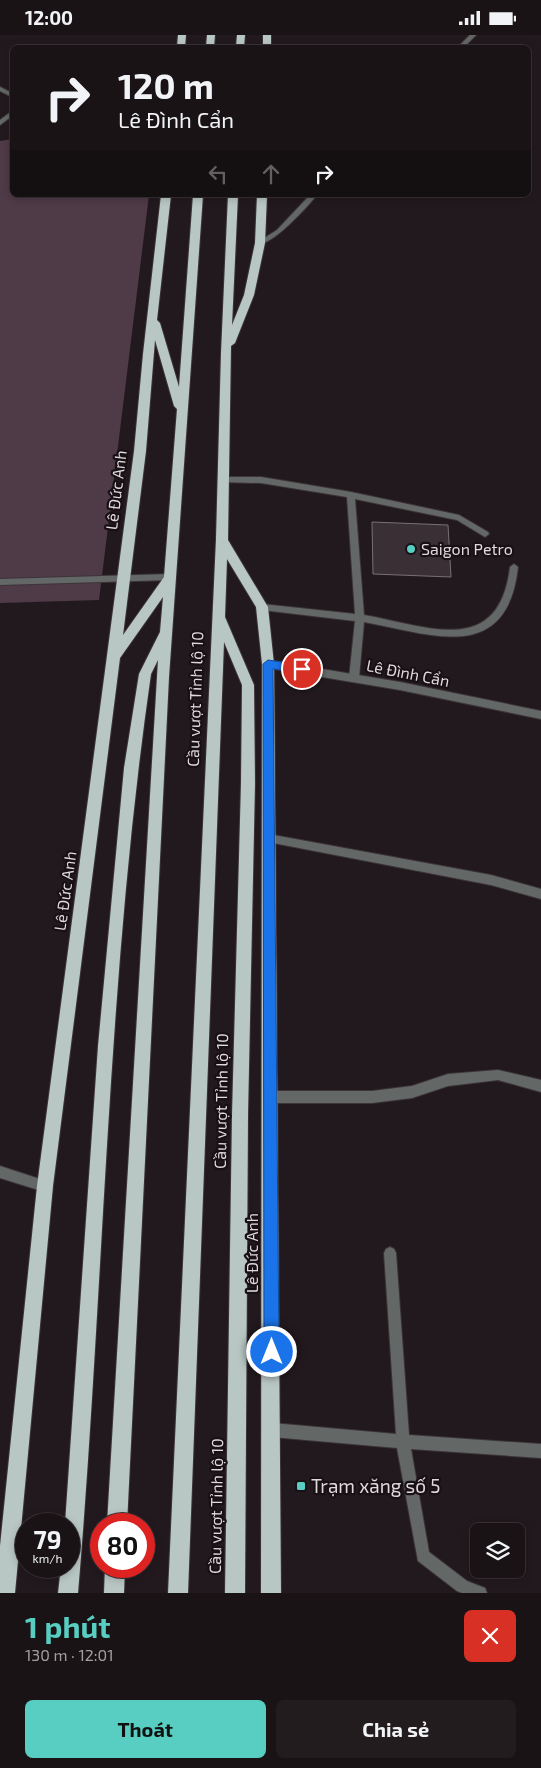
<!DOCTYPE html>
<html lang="vi">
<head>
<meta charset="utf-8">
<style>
	:root { --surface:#1a1316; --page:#231c1f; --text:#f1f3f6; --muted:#9f9ea1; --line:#383235; --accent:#57cec1 }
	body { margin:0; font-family:"Exo 2",sans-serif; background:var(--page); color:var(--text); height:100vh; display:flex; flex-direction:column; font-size:19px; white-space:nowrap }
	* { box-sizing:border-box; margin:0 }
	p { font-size:16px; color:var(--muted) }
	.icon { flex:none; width:28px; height:28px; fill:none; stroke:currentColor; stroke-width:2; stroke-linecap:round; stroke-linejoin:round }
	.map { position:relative; height:1558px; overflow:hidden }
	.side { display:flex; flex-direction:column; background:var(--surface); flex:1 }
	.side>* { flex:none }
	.hud { position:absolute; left:10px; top:10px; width:521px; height:152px; border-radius:8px; box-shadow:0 2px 8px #0003,0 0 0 1px var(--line); background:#1a1316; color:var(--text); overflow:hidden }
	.buttons { position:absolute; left:470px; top:1488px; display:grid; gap:10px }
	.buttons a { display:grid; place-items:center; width:55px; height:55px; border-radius:8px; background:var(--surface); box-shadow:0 2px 8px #0003,0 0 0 1px var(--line); font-size:25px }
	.speed { position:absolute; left:15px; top:1478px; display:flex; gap:10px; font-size:25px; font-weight:700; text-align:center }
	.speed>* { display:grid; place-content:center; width:65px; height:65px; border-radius:50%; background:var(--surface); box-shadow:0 2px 8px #0003,0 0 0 1px var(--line); line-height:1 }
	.speed small { font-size:12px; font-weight:400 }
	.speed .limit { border:8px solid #d22; background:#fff; color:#111 }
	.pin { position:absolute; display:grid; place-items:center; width:42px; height:42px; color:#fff; margin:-21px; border:2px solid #fff; border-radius:50%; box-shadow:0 1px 5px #0007 }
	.me { position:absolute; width:55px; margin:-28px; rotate:0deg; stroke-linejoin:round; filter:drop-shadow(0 0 4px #0008) }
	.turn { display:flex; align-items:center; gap:18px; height:105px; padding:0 25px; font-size:22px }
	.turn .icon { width:65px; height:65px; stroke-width:2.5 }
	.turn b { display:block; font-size:35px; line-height:42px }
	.lanes { display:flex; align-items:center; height:48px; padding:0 25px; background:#0003; justify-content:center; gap:25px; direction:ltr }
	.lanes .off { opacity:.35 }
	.round { display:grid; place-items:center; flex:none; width:52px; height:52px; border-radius:8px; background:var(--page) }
	.head { display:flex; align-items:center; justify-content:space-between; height:85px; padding:0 25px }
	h1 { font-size:30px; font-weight:700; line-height:38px; color:var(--accent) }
	.cta { display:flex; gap:10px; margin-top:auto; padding:10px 25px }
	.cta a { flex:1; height:58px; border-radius:8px; background:var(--accent); color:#111; font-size:20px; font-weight:700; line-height:58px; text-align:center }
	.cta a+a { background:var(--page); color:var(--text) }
	.status { display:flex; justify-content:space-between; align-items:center; height:35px; padding:0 25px; background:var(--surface); direction:ltr }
	.status svg { height:14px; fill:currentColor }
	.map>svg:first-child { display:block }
</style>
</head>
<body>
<div class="status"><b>12:00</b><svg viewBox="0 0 49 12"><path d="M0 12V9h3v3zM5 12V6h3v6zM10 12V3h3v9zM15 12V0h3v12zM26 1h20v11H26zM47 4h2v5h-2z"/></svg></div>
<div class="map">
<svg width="541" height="1558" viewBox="0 0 541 1558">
	<rect width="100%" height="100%" fill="#22191e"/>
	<!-- green -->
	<path fill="#4f3a47" d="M12 104V160H149L99 565 0 568V106Z"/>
	<!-- building -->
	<path fill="#392f35" stroke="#7a6f75" d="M372 487 448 490 451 542 373 539Z"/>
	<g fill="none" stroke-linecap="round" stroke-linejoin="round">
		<defs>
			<path id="service" d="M222 442H261L351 457 459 480 488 497 489 499 485 502 457 485 355 464 364 580C427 591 499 624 510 532L514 529 518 532C507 631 431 599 364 587L359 643 354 647 351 646 349 643 355 586 262 575 258 572 262 569 355 579 347 462 261 448 219 447V443Z
				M170 539 174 542 170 545 0 550V544Z
				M268 799 491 840 541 854V864L491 850 268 807 264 806 263 803 264 800Z
				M498 1035 541 1045V1057L498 1045 448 1051 412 1063 372 1068H270L266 1066 264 1062 266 1058 270 1056H372L412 1051 448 1039Z
				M390 1212 394 1214 396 1218 409 1400 541 1409V1423L411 1414 429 1517 467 1546 485 1553 487 1558H462L457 1556 418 1526 397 1413 272 1402 267 1400 265 1395 267 1390 272 1388 396 1399 384 1218 386 1214Z"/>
			<path id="minor" d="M470 0H476L464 12H458Z
				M0 52 12 58V62L0 56Z
				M12 76V81L0 90V85Z
				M310 160H317C307 172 273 210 258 209V207L277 195Z
				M0 1131 49 1147 51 1151 49 1155 45 1157 0 1143Z"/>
			<path id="tertiary" d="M268 625 400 647 541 676V684L400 655 268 633 263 629Z"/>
			<path id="trunk" d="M178 0H186L185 12H177Z
				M207 0H215L214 12H206Z
				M237 0H245L244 12H236Z
				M263 0H271V12H263Z
				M161 160H171L157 285 160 288 179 352 193 160H203L169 642 127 1489H107L158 625 151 639C107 943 104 1252 78 1558H58L61 1531H69V1489H65L98 1011 124 733 139 639 160 597 163 562 120 623 53 1151 15 1558H0V1511L37 1151 134 416 143 319ZM155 305 174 371 177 374 164 542 123 600 146 416Z
				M228 160H238L232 290 244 260 255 208 257 160H267L265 208 254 260 235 308 231 311 228 505 268 572 274 629 281 1558H261L262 629 256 572 227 524 225 582 254 650 255 748 248 1080 245 1558H225L232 1080 241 748 242 650 224 607 188 1558H168L216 504 221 318Z
				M105 1531H125L124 1558H104Z"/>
		</defs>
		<!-- service casing -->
		<use href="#service" stroke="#3c3439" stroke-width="2"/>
		<!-- minor casing -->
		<use href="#minor" stroke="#3c3439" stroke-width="2"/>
		<!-- tertiary casing -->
		<use href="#tertiary" stroke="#3c3439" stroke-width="2"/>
		<!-- trunk casing -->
		<use href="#trunk" stroke="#3c3439" stroke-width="2"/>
		<!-- service -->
		<use href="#service" fill="#636867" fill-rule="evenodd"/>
		<!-- minor -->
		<use href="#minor" fill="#636867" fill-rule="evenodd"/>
		<!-- tertiary -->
		<use href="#tertiary" fill="#636867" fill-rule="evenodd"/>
		<!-- trunk -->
		<use href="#trunk" fill="#b8c6c4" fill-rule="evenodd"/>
	</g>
	<!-- route -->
	<path fill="#1a73e8" stroke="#114b97" d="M268 625 302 630 308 634 302 638 273 634 279 1317 277 1322 272 1324 267 1322 264 1317 263 629Z"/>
	<!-- markers -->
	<g fill="#57cec1" stroke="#181015" stroke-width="2">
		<circle cx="411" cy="514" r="5"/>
		<rect x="296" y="1446" width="10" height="10" rx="2.5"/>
	</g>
	<g text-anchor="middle" stroke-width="4.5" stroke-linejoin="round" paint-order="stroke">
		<!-- street labels -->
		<g font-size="16" fill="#dfd9dc" stroke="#181015">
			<text transform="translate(116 455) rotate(-83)" y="6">Lê Đức Anh</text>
			<text transform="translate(408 638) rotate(11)" y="6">Lê Đình Cẩn</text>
			<text transform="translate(195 664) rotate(-88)" y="6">Cầu vượt Tỉnh lộ 10</text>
			<text transform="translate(65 856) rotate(-82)" y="6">Lê Đức Anh</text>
			<text transform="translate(221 1066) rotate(-89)" y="6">Cầu vượt Tỉnh lộ 10</text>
			<text transform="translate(252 1218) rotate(-90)" y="6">Lê Đức Anh</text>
			<text transform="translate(216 1471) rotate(-89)" y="6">Cầu vượt Tỉnh lộ 10</text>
		</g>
		<!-- poi labels -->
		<g font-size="16" fill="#dfd9dc" stroke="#181015" text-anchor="start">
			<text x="421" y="520">Saigon Petro</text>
		</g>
		<!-- near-poi labels -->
		<g font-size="19" fill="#dfd9dc" stroke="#181015" text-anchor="start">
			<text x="311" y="1458">Trạm xăng số 5</text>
		</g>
	</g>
</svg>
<div class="buttons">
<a><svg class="icon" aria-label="layers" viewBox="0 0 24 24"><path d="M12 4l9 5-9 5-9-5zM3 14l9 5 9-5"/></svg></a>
</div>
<div class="speed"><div>79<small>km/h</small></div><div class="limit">80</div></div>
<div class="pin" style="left:302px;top:634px;background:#d93025"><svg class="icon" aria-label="arrive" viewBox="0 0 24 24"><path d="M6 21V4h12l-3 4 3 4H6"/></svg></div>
<svg class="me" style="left:272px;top:1317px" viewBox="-20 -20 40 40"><circle r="17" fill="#1a73e8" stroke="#fff" stroke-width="3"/><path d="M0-11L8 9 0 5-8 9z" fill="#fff"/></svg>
<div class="hud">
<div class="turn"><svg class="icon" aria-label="right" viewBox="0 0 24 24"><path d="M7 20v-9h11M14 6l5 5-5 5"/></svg><div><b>120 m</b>Lê Đình Cẩn</div></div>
<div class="lanes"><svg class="icon off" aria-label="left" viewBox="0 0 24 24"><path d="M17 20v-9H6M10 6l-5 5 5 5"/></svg><svg class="icon off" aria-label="ahead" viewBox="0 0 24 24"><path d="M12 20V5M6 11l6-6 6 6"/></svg><svg class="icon" aria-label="right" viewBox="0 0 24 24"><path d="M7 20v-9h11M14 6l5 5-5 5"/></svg></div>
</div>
</div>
<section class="side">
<div class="head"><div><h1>1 phút</h1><p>130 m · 12:01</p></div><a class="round" style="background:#d93025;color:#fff"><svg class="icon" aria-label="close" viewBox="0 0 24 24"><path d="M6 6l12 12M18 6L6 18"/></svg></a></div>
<div class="cta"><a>Thoát</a><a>Chia sẻ</a></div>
</section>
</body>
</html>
